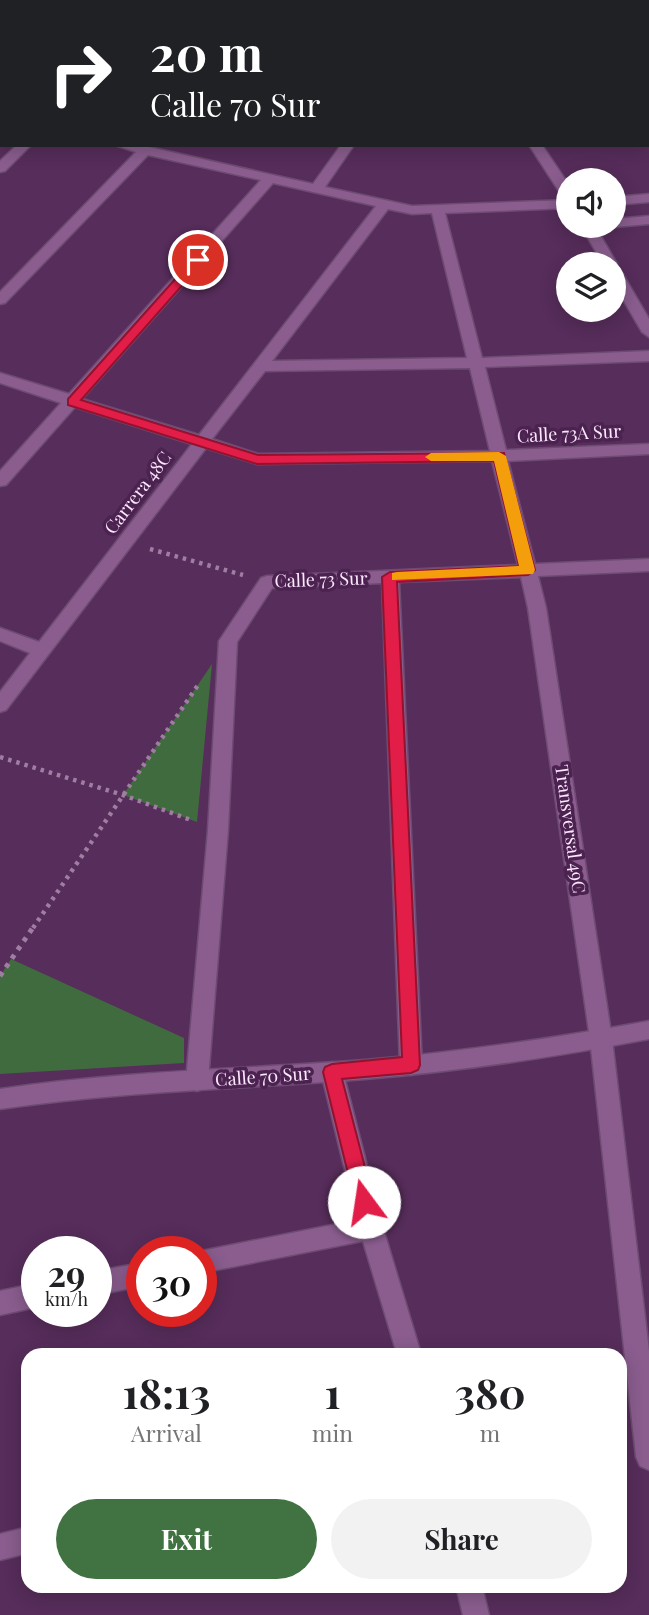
<!DOCTYPE html>
<html lang="en">
<head>
<meta charset="utf-8">
<style>
	:root { --surface:#fff; --page:#f2f2f2; --text:#202124; --muted:#757577; --accent:#407242 }
	body { margin:0; font-family:"Playfair Display",serif; background:var(--page); color:var(--text); height:100vh; display:flex; flex-direction:column; font-size:26px; white-space:nowrap }
	* { box-sizing:border-box; margin:0 }
	p { font-size:23px; color:var(--muted) }
	.icon { flex:none; width:38px; height:38px; fill:none; stroke:currentColor; stroke-width:2; stroke-linecap:round; stroke-linejoin:round }
	.map { position:relative; flex:1; overflow:hidden }
	.details { position:absolute; left:21px; top:1348px; width:606px; height:245px; display:flex; flex-direction:column; background:var(--surface); border-radius:21px; box-shadow:0 4px 18px #0003 }
	.details>* { flex:none }
	.guide { position:absolute; left:0px; top:0px; width:649px; height:147px; box-shadow:0 4px 18px #0003; background:#202124; color:#fff; overflow:hidden }
	.buttons { position:absolute; left:556px; top:168px; display:grid; gap:14px }
	.buttons a { display:grid; place-items:center; width:70px; height:70px; border-radius:50%; background:var(--surface); box-shadow:0 4px 18px #0003; font-size:35px }
	.speed { position:absolute; left:21px; top:1236px; display:flex; gap:14px; font-size:35px; font-weight:700; text-align:center }
	.speed>* { display:grid; place-content:center; width:91px; height:91px; border-radius:50%; background:var(--surface); box-shadow:0 4px 18px #0003; line-height:1 }
	.speed small { font-size:18px; font-weight:400 }
	.speed .limit { border:10px solid #d22; background:#fff; color:#111 }
	.pin { position:absolute; display:grid; place-items:center; width:60px; height:60px; color:#fff; margin:-30px; border:4px solid #fff; border-radius:50%; box-shadow:0 2px 7px #0007 }
	.me { position:absolute; width:77px; margin:-38px; rotate:346deg; stroke-linejoin:round; filter:drop-shadow(0 0 5px #0008) }
	.turn { display:flex; align-items:center; gap:24px; height:147px; padding:0 35px; font-size:32px }
	.turn .icon { width:91px; height:91px; stroke-width:2.5 }
	.turn b { display:block; font-size:49px; line-height:60px }
	.eta { display:flex; justify-content:space-evenly; align-items:center; height:119px; text-align:center }
	.eta b { font-size:42px; font-weight:700; line-height:49px }
	.action { display:flex; gap:14px; margin-top:auto; padding:14px 35px }
	.action a { flex:1; height:80px; border-radius:42px; background:var(--accent); color:#fff; font-size:28px; font-weight:700; line-height:80px; text-align:center }
	.action a+a { background:var(--page); color:var(--text) }
	.map>svg:first-child { display:block }
</style>
</head>
<body>
<div class="map">
<svg width="649" height="1615" viewBox="0 0 649 1615">
	<rect width="100%" height="100%" fill="#572d5b"/>
	<!-- green -->
	<path fill="#406b3f" d="M212 664 197 822 123 795Z
		M11 959 184 1038V1063L0 1074V976Z"/>
	<g fill="none" stroke-linecap="round" stroke-linejoin="round">
		<defs>
			<path id="minor" d="M202 0H215L201 2Z
				M321 0H334L320 2Z
				M648 16H649V24L648 23Z
				M17 145H31L5 171 0 172V161Z
				M115 145H140L313 184 341 145H354L325 187 412 206 569 200V208L445 213 482 358 649 351V361L485 367 506 450 649 444V454L508 461 535 564 649 559V571L538 576 546 608 612 1039 649 1351V1470L640 1466 636 1457 590 1039 528 608 521 577 399 582 422 1065 419 1072 411 1075 403 1072 400 1065 382 583 272 588 237 642 228 830 208 1081 205 1088 197 1091 189 1088 186 1081 208 830 219 641 261 578 267 576 518 565 492 461 257 464 206 448 6 710 0 712V692L30 653 0 641V628L39 642 192 444 75 407 6 485 0 486V471L61 403 0 383V373L69 394 261 180 148 155 5 303 0 304V292L136 152ZM273 183 376 206 199 435 82 399ZM388 209 412 214 432 213 467 358 272 361ZM470 368 490 451 258 454 212 439 265 371Z
				M332 1062 340 1065 343 1072 383 1228 421 1354H397L363 1241 201 1273V1251L357 1220 321 1072 324 1065Z
				M142 1263V1286L96 1295V1271Z
				M37 1283V1307L0 1315V1291Z
				M28 1527V1553L0 1560V1534Z
				M456 1586H482L489 1615H463Z"/>
			<path id="tertiary" d="M83 0H96L82 2Z
				M441 0H453V2H441Z
				M2 75V84L0 85V76Z
				M529 145H542L569 185V200L564 199Z
				M649 194V202L614 205V197Z
				M649 216V224L614 227 609 226H614V219Z
				M581 226H595L617 264 615 267 621 271 649 319V337L642 332 614 284V264H603Z
				M649 1021V1039C555 1057 460 1071 365 1079 243 1089 121 1091 0 1109V1089C121 1071 243 1069 365 1060 460 1052 555 1038 649 1021Z"/>
		</defs>
		<!-- minor casing -->
		<use href="#minor" stroke="#6d4b72" stroke-width="3"/>
		<!-- tertiary casing -->
		<use href="#tertiary" stroke="#6d4b72" stroke-width="3"/>
		<!-- path-far2 -->
		<path stroke="#9f7ea2" stroke-width="3.5" stroke-dasharray="2.5 3.5" stroke-linecap="butt" d="M648 87 649 90"/>
		<!-- path-far1 -->
		<path stroke="#9f7ea2" stroke-width="4.5" stroke-dasharray="3.5 5" stroke-linecap="butt" d="M150 549 243 575
			M0 757 123 795 191 820
			M33 928 198 685"/>
		<!-- path -->
		<path stroke="#9f7ea2" stroke-width="5" stroke-dasharray="4.5 6" stroke-linecap="butt" d="M0 976 34 926"/>
		<!-- minor -->
		<use href="#minor" fill="#8a5d8e" fill-rule="evenodd"/>
		<!-- tertiary -->
		<use href="#tertiary" fill="#8a5d8e" fill-rule="evenodd"/>
	</g>
	<!-- route -->
	<path fill="#e11d48" stroke="#92132f" stroke-width="2" d="M198 257 204 260 202 263 81 400 258 455 504 453 535 570 528 575 397 582 420 1065 418 1070 411 1073 342 1079 374 1202 371 1208 364 1211 358 1208 355 1202 323 1072 325 1067 332 1064 402 1057 382 577 390 572 519 566 494 461 257 464 68 405V399L194 258Z"/>
	<!-- slow -->
	<path fill="#f59e0b" d="M499 452 506 456 535 570 533 574 392 580V573L397 572 519 566 494 461H431L425 457 431 453Z"/>
	<g text-anchor="middle" stroke-width="7" stroke-linejoin="round" paint-order="stroke">
		<!-- street labels -->
		<g font-size="18" fill="#fde9ff" stroke="#4c2350">
			<text transform="translate(569 434) rotate(-3)" y="6">Calle 73A Sur</text>
			<text transform="translate(138 493) rotate(-53)" y="6">Carrera 48C</text>
			<text transform="translate(321 580) rotate(-2)" y="6">Calle 73 Sur</text>
			<text transform="translate(570 829) rotate(82)" y="6">Transversal 49C</text>
			<text transform="translate(263 1077) rotate(-4)" y="6">Calle 70 Sur</text>
		</g>
	</g>
</svg>
<div class="buttons">
<a><svg class="icon" aria-label="sound" viewBox="0 0 24 24"><path d="M4 9h4l5-4v14l-5-4H4zM17 9q2 3 0 6"/></svg></a>
<a><svg class="icon" aria-label="layers" viewBox="0 0 24 24"><path d="M12 4l9 5-9 5-9-5zM3 14l9 5 9-5"/></svg></a>
</div>
<div class="speed"><div>29<small>km/h</small></div><div class="limit">30</div></div>
<div class="pin" style="left:198px;top:260px;background:#d93025"><svg class="icon" aria-label="arrive" viewBox="0 0 24 24"><path d="M6 21V4h12l-3 4 3 4H6"/></svg></div>
<svg class="me" style="left:364px;top:1202px" viewBox="-20 -20 40 40"><circle r="19" fill="#fff"/><path d="M0-13L10 11 0 6-10 11z" fill="#e11d48"/></svg>
<div class="guide">
<div class="turn"><svg class="icon" aria-label="right" viewBox="0 0 24 24"><path d="M7 20v-9h11M14 6l5 5-5 5"/></svg><div><b>20 m</b>Calle 70 Sur</div></div>
</div>
<section class="details">
<div class="eta">
<div><b>18:13</b><p>Arrival</p></div>
<div><b>1</b><p>min</p></div>
<div><b>380</b><p>m</p></div>
</div>
<div class="action"><a>Exit</a><a>Share</a></div>
</section>
</div>
</body>
</html>
